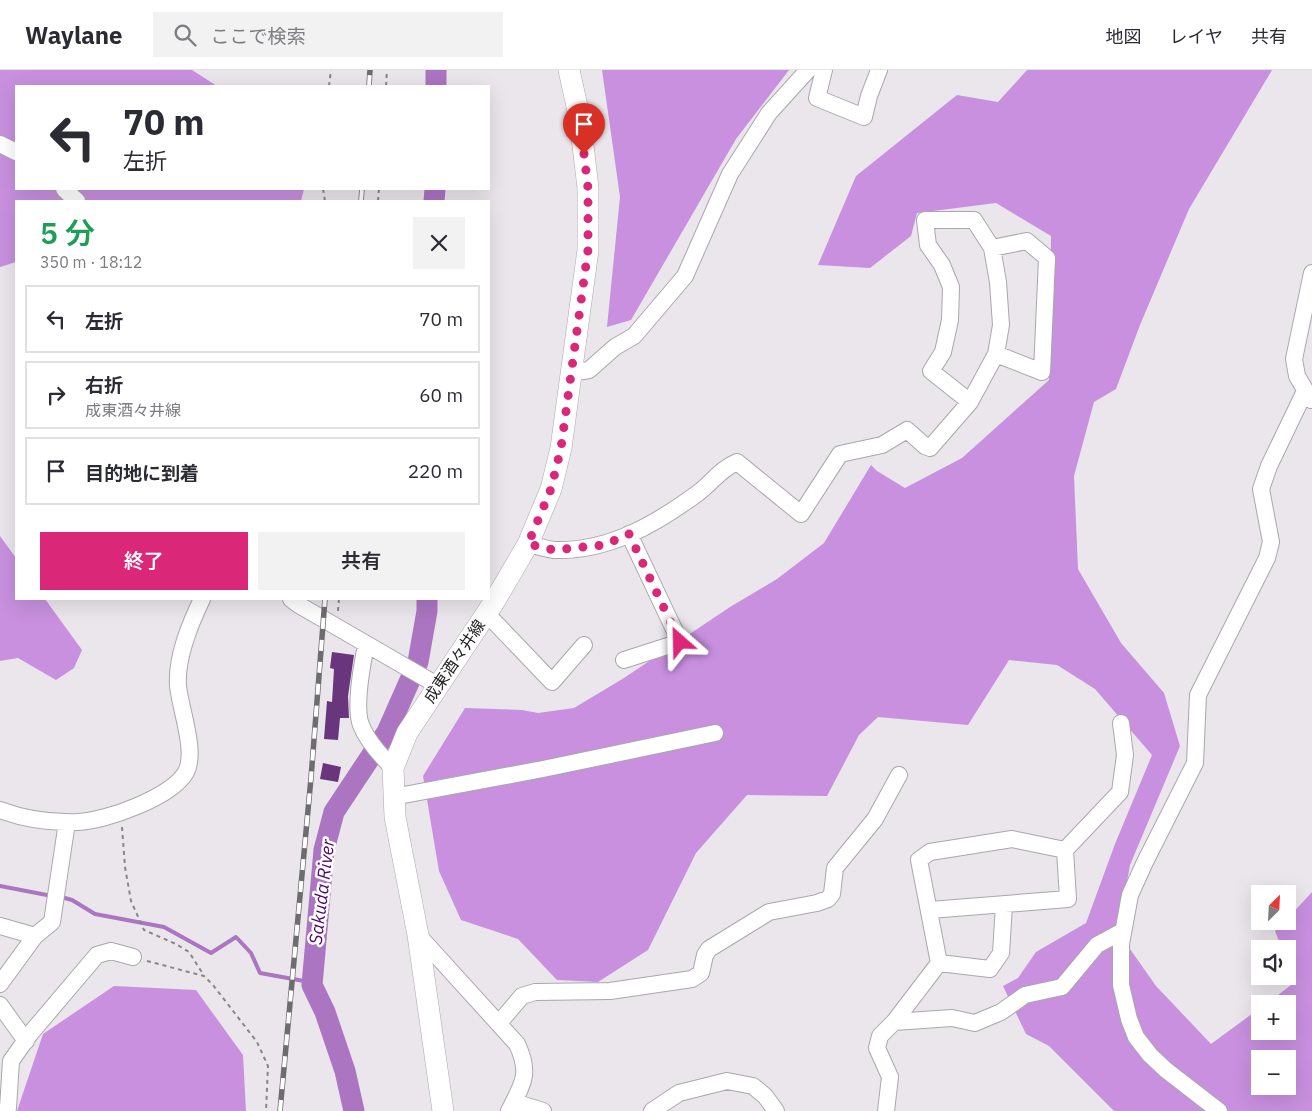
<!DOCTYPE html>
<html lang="ja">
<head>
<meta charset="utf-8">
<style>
	:root { --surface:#fff; --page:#f2f2f3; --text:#2b2b33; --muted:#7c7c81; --line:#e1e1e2; --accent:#db2777 }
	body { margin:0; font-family:"IBM Plex Sans","Noto Sans JP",sans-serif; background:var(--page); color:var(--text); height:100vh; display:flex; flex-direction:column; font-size:19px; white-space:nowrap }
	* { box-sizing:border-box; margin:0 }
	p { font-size:16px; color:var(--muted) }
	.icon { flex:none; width:28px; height:28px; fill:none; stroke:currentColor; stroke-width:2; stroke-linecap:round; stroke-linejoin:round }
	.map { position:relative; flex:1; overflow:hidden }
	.details { position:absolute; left:15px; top:130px; width:475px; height:400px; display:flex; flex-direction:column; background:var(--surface); border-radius:0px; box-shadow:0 5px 20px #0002 }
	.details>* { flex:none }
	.top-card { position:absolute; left:15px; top:15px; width:475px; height:105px; border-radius:0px; box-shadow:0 5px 20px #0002; background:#fff; color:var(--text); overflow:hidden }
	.needle { width:32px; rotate:24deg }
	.controls { position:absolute; left:1251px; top:815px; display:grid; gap:10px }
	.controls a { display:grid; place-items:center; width:45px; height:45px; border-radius:0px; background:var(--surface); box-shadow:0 5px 20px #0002; font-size:25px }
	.pin { position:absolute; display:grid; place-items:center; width:42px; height:42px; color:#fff; margin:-51px -21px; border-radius:50% 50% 50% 0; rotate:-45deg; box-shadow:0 0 5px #0007 }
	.pin .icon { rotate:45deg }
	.me { position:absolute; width:55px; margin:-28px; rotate:335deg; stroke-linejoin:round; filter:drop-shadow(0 0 4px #0008) }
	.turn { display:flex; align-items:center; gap:18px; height:105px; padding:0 25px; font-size:22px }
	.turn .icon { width:65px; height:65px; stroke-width:2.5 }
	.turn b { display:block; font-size:35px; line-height:42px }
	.round { display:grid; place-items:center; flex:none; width:52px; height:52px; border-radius:0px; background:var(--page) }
	.summary { display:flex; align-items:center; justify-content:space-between; height:85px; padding:0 25px }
	h1 { font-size:30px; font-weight:600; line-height:38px; color:#1e9e55 }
	.button { display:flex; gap:10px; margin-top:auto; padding:10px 25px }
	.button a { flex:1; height:58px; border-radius:0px; background:var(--accent); color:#fff; font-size:20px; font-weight:600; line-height:58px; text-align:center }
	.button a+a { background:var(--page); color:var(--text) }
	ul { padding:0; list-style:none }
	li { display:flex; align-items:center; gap:15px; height:68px; margin:0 10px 8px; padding:0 15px; border:2px solid var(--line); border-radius:0px }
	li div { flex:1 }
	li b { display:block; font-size:19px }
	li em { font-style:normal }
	header { display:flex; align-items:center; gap:30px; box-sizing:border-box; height:70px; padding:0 25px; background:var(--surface); border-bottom:1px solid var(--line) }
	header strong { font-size:24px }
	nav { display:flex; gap:28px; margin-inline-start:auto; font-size:18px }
	.search { width:350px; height:45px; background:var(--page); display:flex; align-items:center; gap:12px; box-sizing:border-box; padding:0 18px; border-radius:0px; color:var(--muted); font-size:19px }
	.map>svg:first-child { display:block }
</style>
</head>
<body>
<header>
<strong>Waylane</strong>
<div class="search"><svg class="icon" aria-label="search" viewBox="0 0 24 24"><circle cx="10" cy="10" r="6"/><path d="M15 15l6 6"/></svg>ここで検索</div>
<nav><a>地図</a><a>レイヤ</a><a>共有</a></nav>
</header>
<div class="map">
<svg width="1312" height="1041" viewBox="0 0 1312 1041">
	<rect width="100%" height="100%" fill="#eae6ec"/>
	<!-- forest -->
	<path fill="#c890df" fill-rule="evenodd" d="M0 0H192L217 16H16V119H304L301 131H16V192L0 197Z
		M602 0H789L736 69 631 250 607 257 620 127Z
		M1027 0H1272L1189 139 1140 255 1116 319 1094 332 1074 406 1078 499 1121 573 1164 623 1180 676 1130 795 1118 862 1156 916 1211 974 1260 938V961H1288V934H1266L1295 912 1288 892V879H1282L1275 861 1284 851H1288V848L1312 822V1041H1114L1049 976 1026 964 1003 916 1018 908 1036 882 1086 853 1115 774 1152 685 1095 619 1057 595 1009 590 968 655 878 647 859 665 827 726 747 725 696 783 648 880 598 912 557 910 518 869 461 850 439 801 423 706 465 638 522 640 538 643 574 638 624 608 730 537 777 509 824 473 871 395 877 401 905 418 962 388 1049 310 1051 166 996 133 917 143 911 166 870 198 818 195 856 106 957 25 998 32ZM1260 989H1288V1016H1260Z
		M0 466 16 488V529H45L82 580 74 598 56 610 18 588 0 591Z
		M114 916 196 920 243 985 246 1041H17L43 964Z"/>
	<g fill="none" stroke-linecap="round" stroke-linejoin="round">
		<!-- stream -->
		<path stroke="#ab75c2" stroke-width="4" d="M0 816 52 826
			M61 827 72 830 95 844 164 857 211 883 236 867 251 883 260 903 304 911 312 915"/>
		<!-- river -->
		<path stroke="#ab75c2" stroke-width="21" d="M436 16V0
			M434 131 435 119
			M354 1041 345 1001 325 942 312 915 324 780 334 742 387 662 418 592 427 541V529"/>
	</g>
	<!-- building -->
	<path fill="#69357d" d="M332 582 354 585 348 626 349 648H340L338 670 324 669 327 631 332 632 334 599 330 598Z
		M323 693 341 697 338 712 320 709Z"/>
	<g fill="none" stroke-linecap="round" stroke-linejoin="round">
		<defs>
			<path id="minor" d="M824 0 817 28 864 47 869 26 879 0
				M0 74 16 82
				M64 119 77 131
				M571 303 589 300 615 277 634 266 685 206 730 104 769 43 808 0
				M1311 330 1297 306 1294 289 1312 203
				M970 332 931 301 943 282 950 250 951 217 942 195 928 175 925 150H974L992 178 1027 171 1047 188 1042 302 996 284
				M528 474C536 476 546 479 554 480 608 482 656 454 698 423 713 412 719 400 737 392L801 444 840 384 882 375 907 360 925 376 930 378 970 332 996 284 1001 255 998 212 992 178
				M291 529 299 535 437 615
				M486 543 552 612 584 575
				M366 575C362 595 354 637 361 655 367 671 382 687 393 698
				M624 590 680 572 629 464
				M393 727 543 699 715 663
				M0 740C24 749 53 753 78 752 106 751 172 727 186 702 197 682 180 638 178 616 176 587 190 554 202 529
				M930 840 1068 829 1065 780 1120 722 1125 685 1121 653
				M0 856 35 866
				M418 865 517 974C531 1004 523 1013 509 1041
				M939 893 990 899 1001 883 1004 835
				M0 914 35 866 52 852 67 752
				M0 935 26 971
				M894 952 952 948 975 953 1001 942 1025 925 1062 917 1097 875 1123 861
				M499 953 522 926 535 922 610 921 692 909 701 903 705 885 709 879 769 842 817 833 828 829 832 824 835 798 875 749 899 705
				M514 1032 543 1041
				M4 1041 8 1038 11 991 30 964 97 885 111 881 133 887
				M652 1041 679 1023 727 1011 753 1016 765 1026 776 1041
				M886 1041 890 1007 877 978 880 966 894 952 939 893 919 790 930 782 1012 769 1065 780
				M1219 1041 1166 1000 1150 985 1136 967 1129 949 1121 915V874L1130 825 1145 792 1195 693 1198 625 1267 488 1271 472 1261 419 1269 396 1305 321"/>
			<path id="major" d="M443 1041 418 865 395 747 393 698 407 663 494 532 528 474 551 419 561 378 588 180V118L580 50 569 0"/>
		</defs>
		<!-- minor casing -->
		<use href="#minor" stroke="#aaa7ac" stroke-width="18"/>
		<!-- major casing -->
		<use href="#major" stroke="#aaa7ac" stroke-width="22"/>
		<!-- path -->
		<path stroke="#88868a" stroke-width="2" stroke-dasharray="4 4" stroke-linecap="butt" d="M329 16 331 0
			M386 16 387 0
			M323 119 325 131
			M378 131 379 119
			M338 541 339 529
			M122 757 125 797 131 831 144 860 176 874 189 882 203 904
			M147 891 204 906 213 915 257 972 268 996 266 1041"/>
		<!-- minor -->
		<use href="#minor" stroke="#fff" stroke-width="16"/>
		<!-- major -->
		<use href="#major" stroke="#fff" stroke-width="21"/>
		<defs>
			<path id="rail" d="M369 16 370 0
				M361 131 362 119
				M280 1041 311 708 325 529"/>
		</defs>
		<!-- rail casing -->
		<use href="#rail" stroke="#6e6c6f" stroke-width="5.5"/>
		<!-- rail -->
		<use href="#rail" stroke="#fff" stroke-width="4" stroke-dasharray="11" stroke-linecap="butt"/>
	</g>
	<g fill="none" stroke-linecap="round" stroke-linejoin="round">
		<!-- route -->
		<path stroke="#db2777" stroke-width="9" stroke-dasharray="0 16.2" d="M584 84 588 118V180L561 378 551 419 528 474 554 480 604 475 629 464 680 572"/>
	</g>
	<g text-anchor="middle" stroke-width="5" stroke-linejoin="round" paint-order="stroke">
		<!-- street labels -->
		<g font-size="16" fill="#242325" stroke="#fff">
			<text transform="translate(454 591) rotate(-56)" y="6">成東酒々井線</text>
		</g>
		<!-- water labels -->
		<g font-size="18" font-style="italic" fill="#500368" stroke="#fff">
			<text transform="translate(322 822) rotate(-83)" y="6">Sakuda River</text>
		</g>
	</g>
</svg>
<div class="controls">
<a><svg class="needle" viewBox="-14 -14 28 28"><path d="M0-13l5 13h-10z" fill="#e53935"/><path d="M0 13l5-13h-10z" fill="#7c7c81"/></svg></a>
<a><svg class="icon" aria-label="sound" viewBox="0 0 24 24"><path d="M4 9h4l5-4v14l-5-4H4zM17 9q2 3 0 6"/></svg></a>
<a>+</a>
<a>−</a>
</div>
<div class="pin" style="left:584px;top:84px;background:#d93025"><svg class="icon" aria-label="arrive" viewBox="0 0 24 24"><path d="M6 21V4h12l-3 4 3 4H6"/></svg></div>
<svg class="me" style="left:680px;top:572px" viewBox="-20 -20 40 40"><path d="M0-17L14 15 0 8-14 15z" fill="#db2777" stroke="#fff" stroke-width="4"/></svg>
<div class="top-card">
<div class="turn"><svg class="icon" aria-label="left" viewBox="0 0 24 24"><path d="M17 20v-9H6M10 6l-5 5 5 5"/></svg><div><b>70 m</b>左折</div></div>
</div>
<section class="details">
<div class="summary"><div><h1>5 分</h1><p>350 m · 18:12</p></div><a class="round"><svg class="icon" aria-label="close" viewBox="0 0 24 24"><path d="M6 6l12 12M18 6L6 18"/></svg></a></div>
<ul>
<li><svg class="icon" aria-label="left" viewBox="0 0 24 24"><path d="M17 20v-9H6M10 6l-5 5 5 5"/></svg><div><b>左折</b></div><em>70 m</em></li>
<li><svg class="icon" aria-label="right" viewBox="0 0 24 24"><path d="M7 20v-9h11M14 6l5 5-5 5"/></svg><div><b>右折</b><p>成東酒々井線</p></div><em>60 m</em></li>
<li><svg class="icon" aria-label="arrive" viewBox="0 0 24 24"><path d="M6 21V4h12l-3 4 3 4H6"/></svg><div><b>目的地に到着</b></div><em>220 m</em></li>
</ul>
<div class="button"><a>終了</a><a>共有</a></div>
</section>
</div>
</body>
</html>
